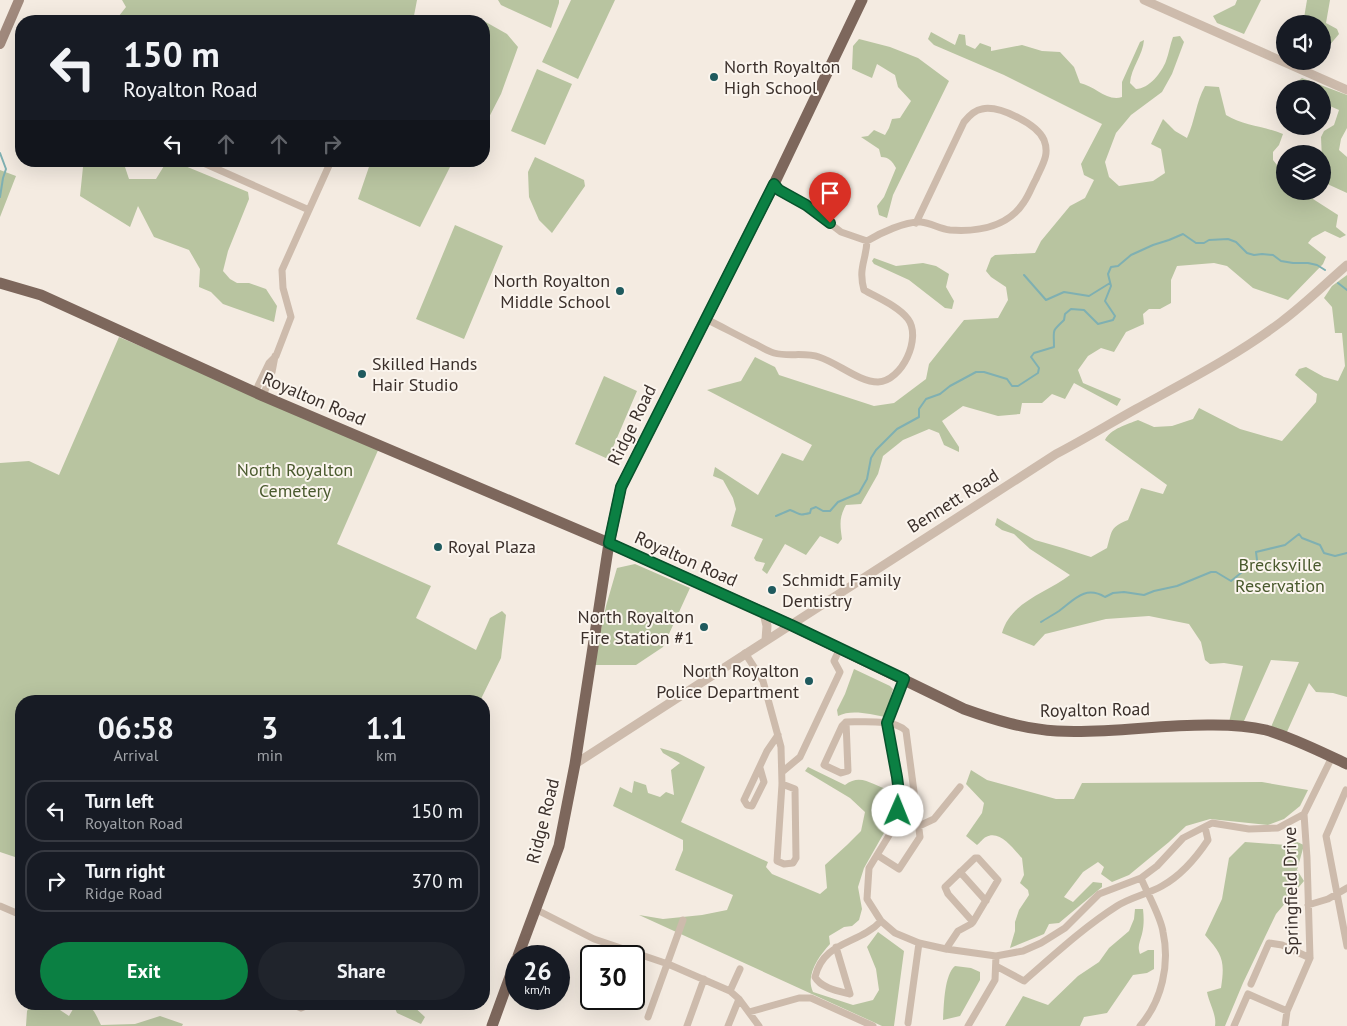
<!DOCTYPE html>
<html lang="en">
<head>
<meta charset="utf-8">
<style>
	:root { --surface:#171b24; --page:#20242c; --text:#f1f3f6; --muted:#9ea1a6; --line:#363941; --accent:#0b8043 }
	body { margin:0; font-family:"PT Sans",sans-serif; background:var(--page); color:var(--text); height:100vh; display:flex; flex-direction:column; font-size:19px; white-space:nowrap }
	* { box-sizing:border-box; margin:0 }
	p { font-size:16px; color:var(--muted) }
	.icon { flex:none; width:28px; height:28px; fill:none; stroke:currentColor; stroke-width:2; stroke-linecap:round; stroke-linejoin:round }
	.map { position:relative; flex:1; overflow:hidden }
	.drawer { position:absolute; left:15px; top:695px; width:475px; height:315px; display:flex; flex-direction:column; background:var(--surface); border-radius:20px; box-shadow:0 5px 20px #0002 }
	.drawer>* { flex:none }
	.hud { position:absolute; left:15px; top:15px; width:475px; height:152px; border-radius:20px; box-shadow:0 5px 20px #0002; background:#171b24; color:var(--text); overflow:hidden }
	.fabs { position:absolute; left:1276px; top:15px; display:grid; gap:10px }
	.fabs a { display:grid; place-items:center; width:55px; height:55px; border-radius:50%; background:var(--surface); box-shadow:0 5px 20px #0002; font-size:25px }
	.speed { position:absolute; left:505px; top:945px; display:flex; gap:10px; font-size:25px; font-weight:700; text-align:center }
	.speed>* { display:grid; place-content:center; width:65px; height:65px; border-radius:50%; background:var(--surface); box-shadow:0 5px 20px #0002; line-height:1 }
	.speed small { font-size:12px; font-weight:400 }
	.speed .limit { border:2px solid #111; border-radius:8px; background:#fff; color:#111 }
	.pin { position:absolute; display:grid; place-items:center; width:42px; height:42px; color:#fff; margin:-51px -21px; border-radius:50% 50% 50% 0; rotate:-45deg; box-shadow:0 0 5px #0007 }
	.pin .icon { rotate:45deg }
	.me { position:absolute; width:55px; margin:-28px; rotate:1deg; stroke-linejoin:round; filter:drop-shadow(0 0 4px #0008) }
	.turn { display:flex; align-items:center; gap:18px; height:105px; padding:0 25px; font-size:22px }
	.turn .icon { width:65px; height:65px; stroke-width:2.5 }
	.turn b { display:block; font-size:35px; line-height:42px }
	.lanes { display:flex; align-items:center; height:48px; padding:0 25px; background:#0003; justify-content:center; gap:25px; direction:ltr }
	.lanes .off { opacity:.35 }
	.eta { display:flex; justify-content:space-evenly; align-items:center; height:85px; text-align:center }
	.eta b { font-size:30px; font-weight:700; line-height:35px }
	.action { display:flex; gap:10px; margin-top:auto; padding:10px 25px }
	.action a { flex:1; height:58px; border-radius:30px; background:var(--accent); color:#fff; font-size:20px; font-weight:700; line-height:58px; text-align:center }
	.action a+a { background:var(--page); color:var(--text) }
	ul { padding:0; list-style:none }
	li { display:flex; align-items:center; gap:15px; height:62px; margin:0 10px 8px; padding:0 15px; border:2px solid var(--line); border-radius:20px }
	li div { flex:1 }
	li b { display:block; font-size:19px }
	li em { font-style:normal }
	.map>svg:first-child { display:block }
</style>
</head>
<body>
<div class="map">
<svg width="1347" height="1026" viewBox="0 0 1347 1026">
	<rect width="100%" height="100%" fill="#f4ebe1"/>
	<!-- green -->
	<path fill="#b8c4a0" d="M122 0H417L413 21H115L126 7Z
		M498 0H559V3L551 28 501 5Z
		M571 0H615L578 79 542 62Z
		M1237 0H1261L1244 34 1217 23 1213 16 1235 5Z
		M1307 0H1330L1326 23 1337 29 1339 34 1323 53 1322 24H1303Z
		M484 21 507 34 518 47 501 94 484 127Z
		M931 32 955 45 959 34 965 35 966 45 975 49 980 43 991 47V51L1022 45 1042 51 1060 52 1074 67 1080 83C1095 86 1107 102 1122 97V82L1140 42 1144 40C1143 55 1131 68 1130 83L1136 89C1149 89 1162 72 1166 61 1169 53 1170 45 1173 37L1180 36 1184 42 1172 74 1162 92 1131 115 1116 133 1105 162 1109 177 1119 186 1153 181 1165 173 1161 149 1151 144 1163 119 1175 131 1187 138C1195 121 1196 102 1205 86L1219 87 1226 115C1244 126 1264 126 1283 134L1279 145 1273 152V160L1285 175V191H1315L1313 199 1338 215 1336 227 1346 235 1340 238 1325 231 1312 238 1308 243 1326 257 1323 264 1288 300 1253 288 1227 266 1214 263 1177 266 1171 280V303L1160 309H1149L1143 314 1144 324 1126 332 1114 352 1101 348 1088 356 1078 370 1083 383 1121 399 1117 406 1074 383 1065 399 1052 394 1042 403H1022L1020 414 998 416 963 406 942 421 959 447V452L944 445 939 433 929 429 903 440 883 456 878 474 861 504 846 505C839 517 840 525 842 539L838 544 820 536 806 555 785 544 767 574 762 570 765 563 756 561 754 558 763 539 731 526 736 509 733 498 723 480 713 476 715 467 758 495 782 453 803 461 812 445 707 390 741 381 755 357 775 367 779 375 874 406 894 403 926 379 929 364 964 320 998 318 1008 300 1006 287 991 277 986 271 991 258 995 255 1035 253 1041 241 1070 206 1085 198 1094 180 1084 175 1081 164 1102 124 1004 75 934 45 928 39Z
		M859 39 890 47 918 58 949 81 893 195 887 218 879 215 877 206 884 197 896 168C892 161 889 157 881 157L879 149 861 137 868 136 874 130 885 135 889 128 892 119 900 118 911 101 898 87 895 75 877 64 872 78 852 69 853 46Z
		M537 69 572 84 545 145 511 131Z
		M1302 78 1347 95V128L1341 139 1339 150 1347 157V193L1323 182 1321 137 1324 131 1334 125 1339 110 1323 103 1322 89H1287Z
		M535 157 584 180 585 186 552 233 539 220 529 197 528 172Z
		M85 161H123L129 179H156L167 161H173L248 192 249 199 228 251 223 271 230 279 237 283H249L266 289 277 306 274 322 223 304 211 292 199 287 200 269 189 250 154 237 138 206 130 227 80 196 83 167Z
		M371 161H453L420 227 358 199Z
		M0 170 16 176 0 217Z
		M455 225 503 246 464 339 416 319Z
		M874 258 896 266 923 263 936 266 949 274 946 287 954 301 952 309 945 308 909 280 874 264 872 261Z
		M1347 275V697L1333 693 1316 692 1309 683 1286 734 1271 727 1299 662 1271 660 1244 721 1229 722 1243 666 1224 663 1210 664 1205 660 1201 642 1189 624 1149 616 1106 619 1045 634 1034 646 1002 633C1011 601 1047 593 1070 575L1030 549 1014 534 1002 530 995 525 997 518 1035 540 1063 548 1091 557 1107 548C1112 531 1110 527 1128 520L1141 488 1163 494 1167 485 1105 440C1110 429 1128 424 1138 420L1154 427 1172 426 1193 419 1199 408 1240 429 1282 441 1316 402 1317 394 1295 375 1299 369 1306 367 1324 377 1338 381 1345 366 1342 333H1335L1332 307 1324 298 1332 286Z
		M119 337 379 448 337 544 431 586 416 618 476 650 490 618 502 611 506 615 501 658 480 701H21V859L0 852V463L29 461 59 475Z
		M604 376 637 391 608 459 575 444Z
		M635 564 690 588 663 647 636 665H594L606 606 617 568Z
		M854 669 890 686 893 689 885 717C870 714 851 709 838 716L837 710 845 694Z
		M660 748 678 753 705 767 681 822 768 862 766 867 772 874 820 894 827 888 825 865 847 845 861 831 865 812 850 798 805 771 808 767 845 785C862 772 873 787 891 790L893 813 889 824 864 868 858 887 862 909 859 920 852 926 844 927 829 936 830 944C819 956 805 975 813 992L853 1005 873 1000 879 990 876 969 867 947 878 932 904 951 894 1026H882L639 915 663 919 702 915 727 910 733 895 675 870 683 850V840L613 806 620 787 632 793 634 781 646 785 648 793 660 797 666 792 674 795 671 770 680 763 663 753Z
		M971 770 987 780 1056 799H1074L1082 783 1262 782 1308 790 1300 806 1284 819 1268 825 1210 819 1186 826 1169 842 1129 875 1112 882 1101 874 1104 867 1098 862 1083 872 1064 897 1073 902 1093 882 1102 883V887L1059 923 1049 924 1044 934 1010 948 1015 931V922L1019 910 1029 895 1028 890 1020 883 1024 875 1022 858C1014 850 1000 829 986 837 983 838 980 843 977 845L966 836 982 813 984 803 966 784Z
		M1290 839 1304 845 1297 870 1304 881 1276 914 1243 983 1225 1026H1215C1217 1015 1209 1003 1207 992L1221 988C1225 961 1223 955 1205 935L1222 899 1229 858 1245 842 1286 845Z
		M1135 909H1143C1144 918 1144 926 1142 934 1140 942 1137 946 1140 954L1148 950H1154V969L1147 973 1133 975 1107 1013 1084 1017 1080 1026H1005L1023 996 1048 1005 1078 976 1099 962 1109 948 1129 931 1134 919Z
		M955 966 971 968 980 972V980L960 1016 943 1020C944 1006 944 975 955 966Z
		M31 1004H59L60 1010 69 1016 76 1004C93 1004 94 1011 101 1025L135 1024 160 1016 183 1024 182 1026H26L27 1011Z
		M393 1004H411L425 1017 421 1024 397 1013Z"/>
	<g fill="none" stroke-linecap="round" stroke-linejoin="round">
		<!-- stream -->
		<path stroke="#7fb0b2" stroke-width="2" d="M0 153 6 169 3 178 0 197
			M1024 275 1046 300 1064 292 1089 296 1110 283
			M1338 283 1347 290
			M776 516 790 510C801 514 798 516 810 513L811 509 816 507 823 511H830L838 502 859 493 867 479 871 458 876 450 897 429 919 417V409L926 399 940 394 950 386 976 372H984L1007 379 1012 386H1018L1038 373 1039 368 1031 357 1034 353 1054 347C1054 328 1051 333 1064 320L1065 314 1071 309 1084 310 1098 324 1113 320 1115 316 1105 301 1111 286 1108 274 1111 267 1118 266 1131 255 1153 245 1169 240 1183 234 1196 243H1204L1209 240 1228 239 1236 242 1247 253 1254 255 1262 254 1273 255 1281 261 1293 263H1308L1317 265 1325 270
			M1041 622C1047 618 1053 615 1059 611 1074 600 1085 585 1105 597L1113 593 1124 592 1144 595 1154 591 1177 586 1211 572H1216L1231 581 1257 560 1256 552 1285 545 1299 534 1302 538 1320 545 1324 553 1335 556 1347 553"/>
		<!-- minor -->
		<path stroke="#cdbbac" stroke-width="7" d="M199 161 309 210
			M774 184 779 190 806 205 841 232 867 241C880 233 906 221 921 222 931 223 940 229 950 230 978 232 1008 227 1024 202 1029 195 1032 186 1036 179 1042 165 1050 155 1044 140 1037 124 999 105 982 109 975 110 968 117 964 122L916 223
			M706 319C722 327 737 335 753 343 760 346 767 351 774 353 788 357 805 352 819 357 838 363 859 382 878 382 902 381 922 338 908 319 898 306 878 298 864 290 858 268 866 261 867 241
			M255 392 269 363 276 356 291 317 283 288 282 270 331 161
			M263 396 272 372 275 356
			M745 653 763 681 781 747 782 784 777 861 784 864 793 863 796 858 795 789 782 784
			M904 679 887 723 900 801 896 824 869 868 867 899 881 921 895 933 919 943 946 949 996 956 1023 951 1041 943 1065 928 1099 894 1141 878 1157 866 1183 838 1212 823 1249 829 1278 828 1304 814
			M846 722 848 771 841 773 824 765 842 726 846 722C862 722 896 719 906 731L920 837 899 869 877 855
			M760 768 764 782 752 806 747 805 744 800 767 751 778 735
			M782 772 800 757 840 672 834 661 840 648
			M1346 790 1326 836 1347 946
			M896 822 919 826 934 819 960 787
			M960 872 986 901
			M1308 905 1328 899 1347 888
			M0 906 21 915
			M535 909 594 939 668 964 730 991 739 999 759 1026
			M836 947 850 994C838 991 821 988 815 977 824 940 859 945 881 921
			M946 949 958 931 971 924 973 922 998 880 978 858H975L945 887 948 894 973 922
			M996 966 1024 981C1054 955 1084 927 1117 906 1131 897 1148 894 1162 886 1182 875 1196 858 1208 840L1205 827
			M1251 984 1269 943 1282 945 1310 958
			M730 991 740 969
			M291 1004 301 1008 311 1004
			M749 1012 799 998H811L873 1026
			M648 1017 683 920
			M908 1023 919 943
			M687 1026 704 979
			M728 1026 739 999
			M968 1026 995 980 996 956
			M1140 1026C1162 1001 1170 964 1163 932 1161 917 1147 893 1141 878
			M1234 1026 1248 994 1287 1011
			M1285 1026 1287 1011 1310 958 1307 858 1304 814 1332 757"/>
		<!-- tertiary -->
		<path stroke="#cdbbac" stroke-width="9" d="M1144 0 1347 90
			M764 613 767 626 766 640
			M575 764 1056 454C1083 440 1109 424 1136 409 1185 382 1236 356 1281 322 1304 305 1325 284 1347 265"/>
		<!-- secondary -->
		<path stroke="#a18a7d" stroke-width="10" d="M0 44 19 0"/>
		<!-- primary -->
		<path stroke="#7d675c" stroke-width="11" d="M0 283 41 295 263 396 609 543 791 625 964 709C995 720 1024 729 1057 731 1109 734 1161 724 1213 725 1230 725 1249 726 1266 730 1294 738 1321 752 1347 764
			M518 956 559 846 575 764 609 543 621 487 774 184 862 0
			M492 1026 516 960"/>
	</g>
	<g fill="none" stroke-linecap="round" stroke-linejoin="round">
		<defs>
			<path id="route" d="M830 223 806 205 779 190 774 184 621 487 609 543 791 625 904 679 887 723 897 777 900 800 898 811"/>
		</defs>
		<!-- route casing -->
		<use href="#route" stroke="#07532c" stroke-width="12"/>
		<!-- route -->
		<use href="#route" stroke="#0b8043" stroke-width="9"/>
	</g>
	<!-- markers -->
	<g fill="#1f5a5e" stroke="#fbf5ee" stroke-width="2">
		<circle cx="714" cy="77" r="5"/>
		<circle cx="620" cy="291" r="5"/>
		<circle cx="362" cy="374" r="5"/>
		<circle cx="438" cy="547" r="5"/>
		<circle cx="772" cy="590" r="5"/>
		<circle cx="704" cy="627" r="5"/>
		<circle cx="809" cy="681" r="5"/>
	</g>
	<g text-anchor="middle" stroke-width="4" stroke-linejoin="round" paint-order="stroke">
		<!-- poi labels -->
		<g font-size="18" fill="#3b302b" stroke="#fbf5ee" text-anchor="start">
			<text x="724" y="73">North Royalton<tspan x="724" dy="21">High School</tspan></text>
			<text x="610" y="287" text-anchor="end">North Royalton<tspan x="610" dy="21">Middle School</tspan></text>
			<text x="372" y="370">Skilled Hands<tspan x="372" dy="21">Hair Studio</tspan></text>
			<text x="448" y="553">Royal Plaza</text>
			<text x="782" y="586">Schmidt Family<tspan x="782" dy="21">Dentistry</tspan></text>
			<text x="694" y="623" text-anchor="end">North Royalton<tspan x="694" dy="21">Fire Station #1</tspan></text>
			<text x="799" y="677" text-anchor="end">North Royalton<tspan x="799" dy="21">Police Department</tspan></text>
		</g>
		<!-- street labels -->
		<g font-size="18" fill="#3b302b" stroke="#fbf5ee">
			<text transform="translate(314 399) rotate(23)" y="6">Royalton Road</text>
			<text transform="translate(632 425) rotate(-64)" y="6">Ridge Road</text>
			<text transform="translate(953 501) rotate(-32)" y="6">Bennett Road</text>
			<text transform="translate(686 559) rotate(24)" y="6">Royalton Road</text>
			<text transform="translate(1095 710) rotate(-1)" y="6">Royalton Road</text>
			<text transform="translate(543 821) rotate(-76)" y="6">Ridge Road</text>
			<text transform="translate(1291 891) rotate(-91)" y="6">Springfield Drive</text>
		</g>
		<!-- park labels -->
		<g font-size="18" fill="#4a5a2e" stroke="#fbf5ee">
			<text x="295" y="476">North Royalton<tspan x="295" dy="21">Cemetery</tspan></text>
			<text x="1280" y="571">Brecksville<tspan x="1280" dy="21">Reservation</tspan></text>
		</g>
	</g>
</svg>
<div class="fabs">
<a><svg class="icon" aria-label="sound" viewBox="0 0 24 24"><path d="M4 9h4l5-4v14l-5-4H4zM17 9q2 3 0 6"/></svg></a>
<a><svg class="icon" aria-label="search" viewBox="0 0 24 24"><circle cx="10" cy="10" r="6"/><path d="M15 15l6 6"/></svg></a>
<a><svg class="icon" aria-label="layers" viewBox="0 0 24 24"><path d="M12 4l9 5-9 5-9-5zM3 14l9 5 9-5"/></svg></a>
</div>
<div class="speed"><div>26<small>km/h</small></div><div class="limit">30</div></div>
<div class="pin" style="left:830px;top:223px;background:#d93025"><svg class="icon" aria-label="arrive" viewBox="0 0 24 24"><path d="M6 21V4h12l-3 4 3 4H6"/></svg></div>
<svg class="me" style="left:898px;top:811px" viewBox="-20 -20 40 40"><circle r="19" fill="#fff"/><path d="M0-13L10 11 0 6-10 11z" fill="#0b8043"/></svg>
<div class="hud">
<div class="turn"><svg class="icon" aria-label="left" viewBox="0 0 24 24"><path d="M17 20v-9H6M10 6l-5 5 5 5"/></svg><div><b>150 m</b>Royalton Road</div></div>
<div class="lanes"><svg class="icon" aria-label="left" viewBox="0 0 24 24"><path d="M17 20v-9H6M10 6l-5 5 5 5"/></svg><svg class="icon off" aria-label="ahead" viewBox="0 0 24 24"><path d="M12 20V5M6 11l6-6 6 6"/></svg><svg class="icon off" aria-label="ahead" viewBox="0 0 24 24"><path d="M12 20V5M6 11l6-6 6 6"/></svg><svg class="icon off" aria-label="right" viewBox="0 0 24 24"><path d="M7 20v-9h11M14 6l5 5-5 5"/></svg></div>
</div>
<section class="drawer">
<div class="eta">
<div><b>06:58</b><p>Arrival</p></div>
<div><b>3</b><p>min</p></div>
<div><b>1.1</b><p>km</p></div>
</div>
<ul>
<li><svg class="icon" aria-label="left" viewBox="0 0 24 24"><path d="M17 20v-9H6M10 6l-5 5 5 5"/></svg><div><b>Turn left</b><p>Royalton Road</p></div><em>150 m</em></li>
<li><svg class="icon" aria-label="right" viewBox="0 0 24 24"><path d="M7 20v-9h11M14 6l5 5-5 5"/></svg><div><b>Turn right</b><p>Ridge Road</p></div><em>370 m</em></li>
</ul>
<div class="action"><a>Exit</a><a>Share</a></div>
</section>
</div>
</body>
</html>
